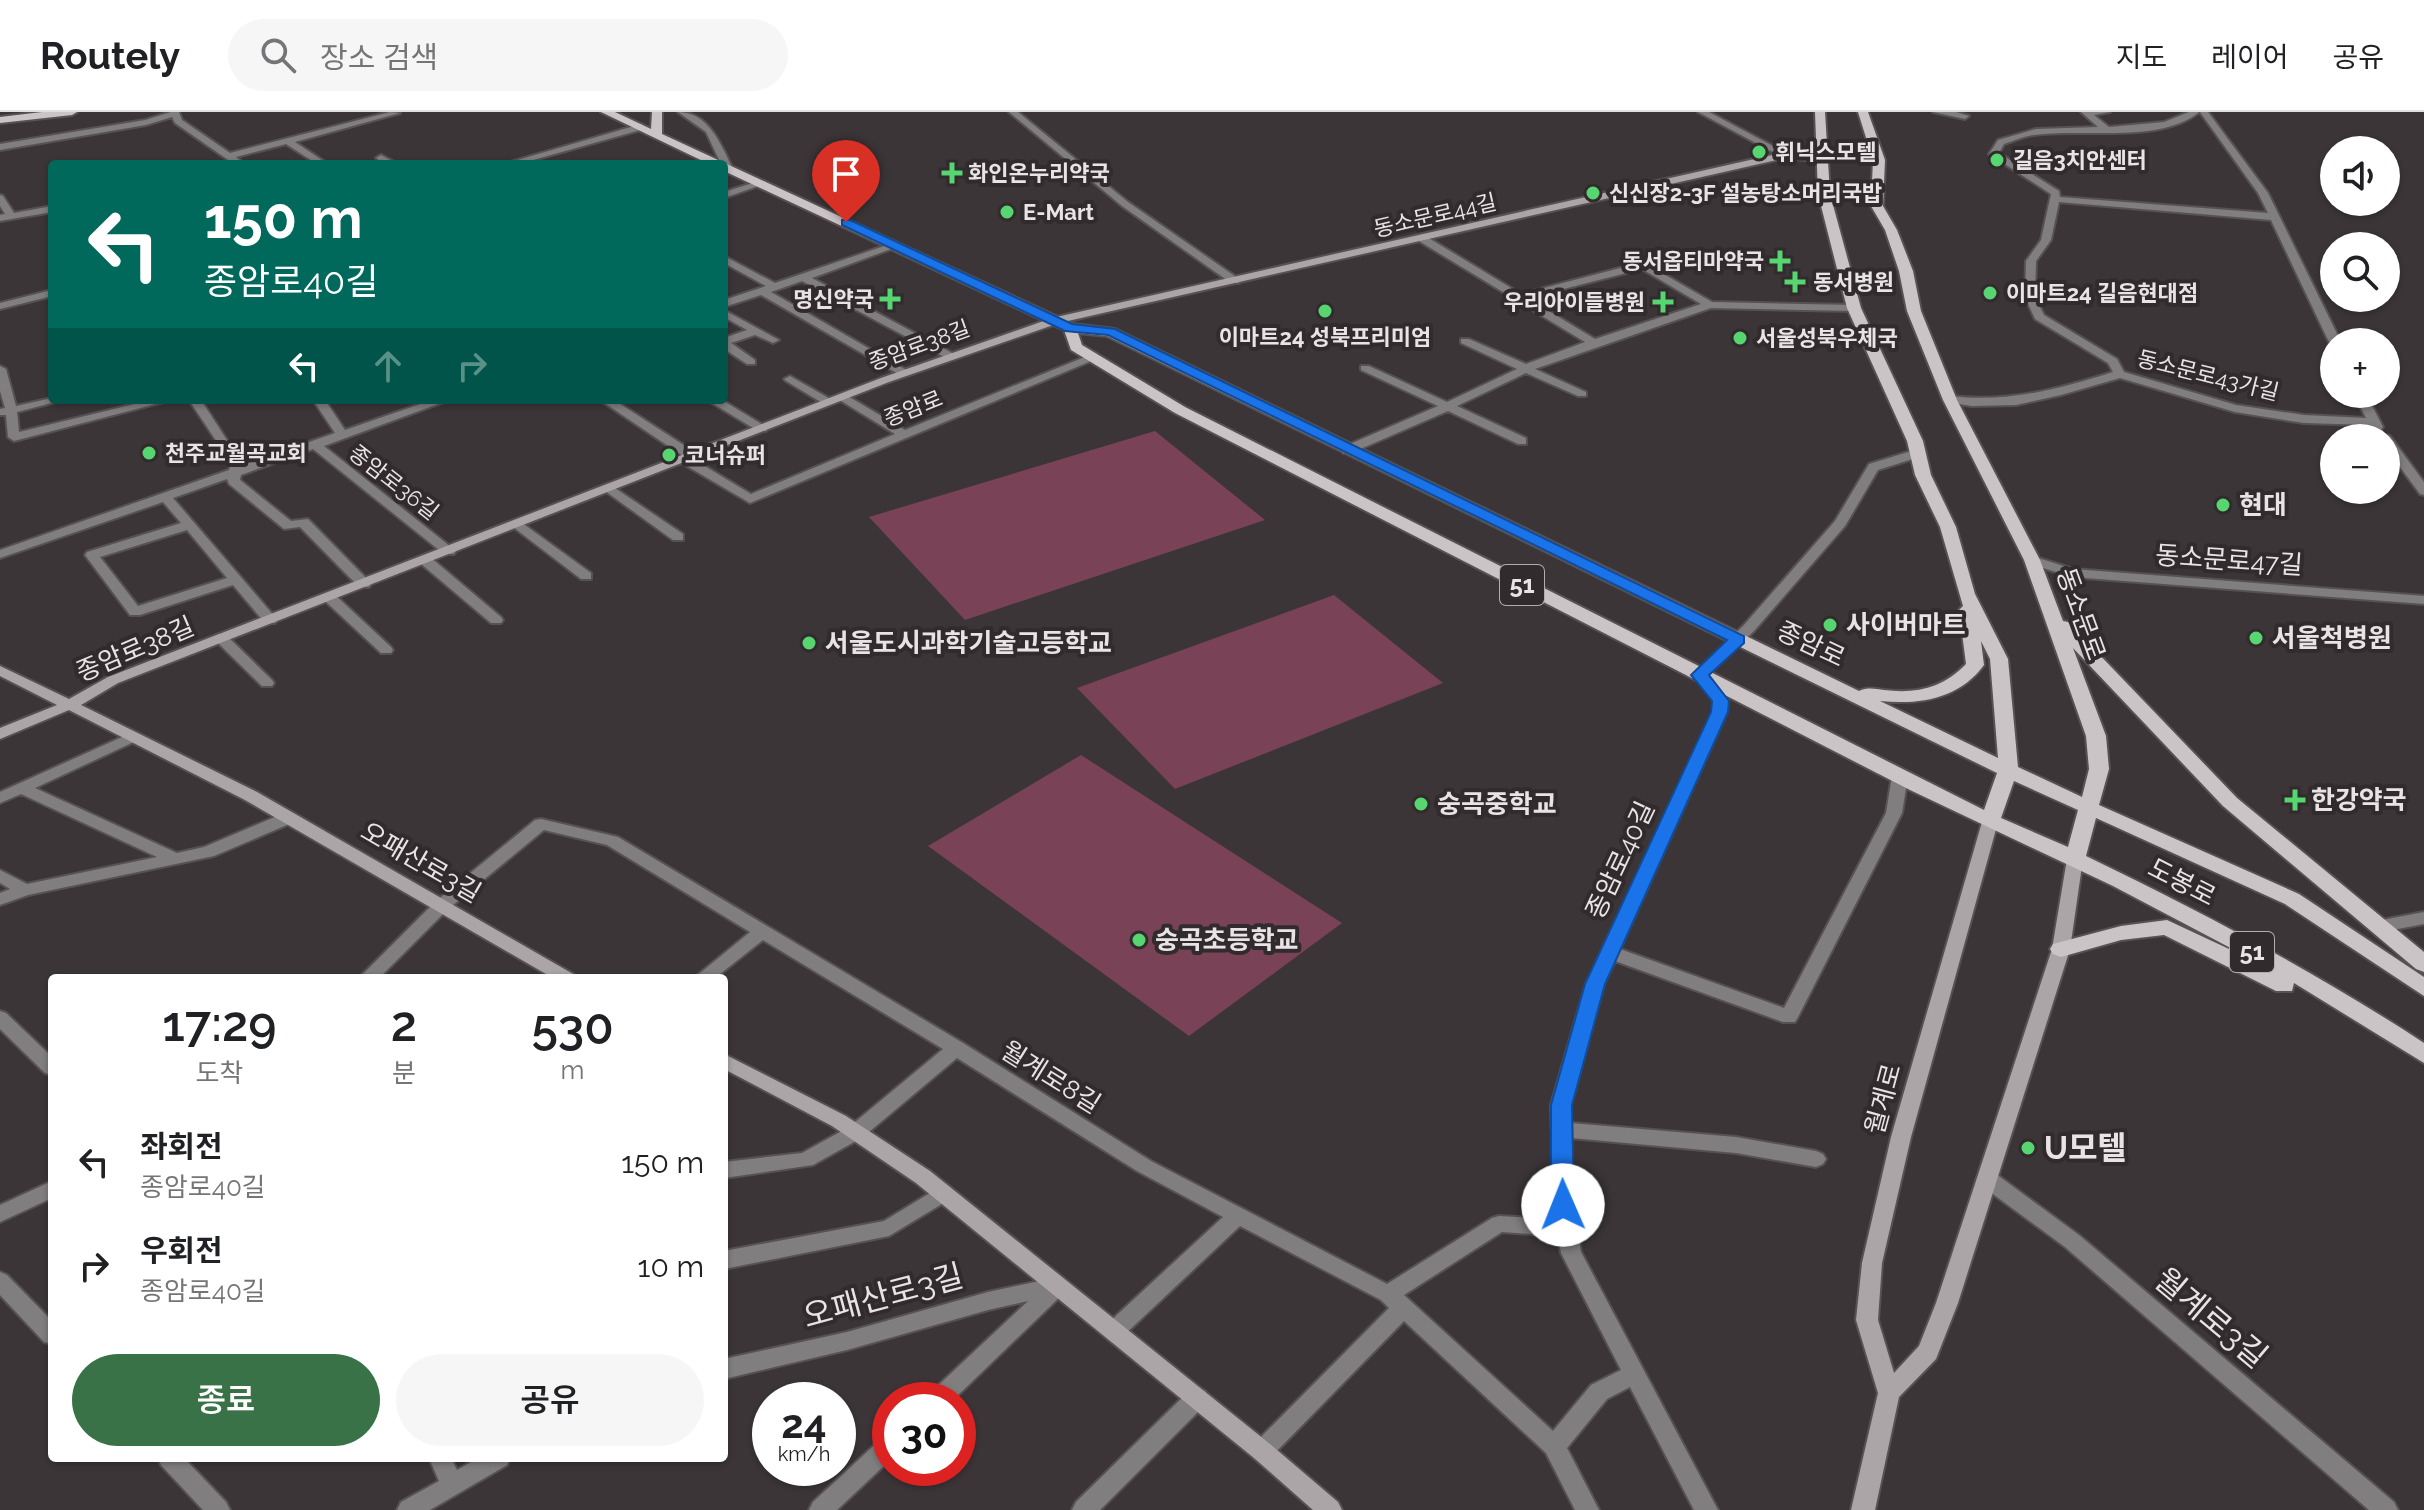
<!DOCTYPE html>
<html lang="ko">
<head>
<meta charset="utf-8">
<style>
	:root { --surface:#fff; --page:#f6f6f6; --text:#202124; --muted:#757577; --line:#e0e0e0; --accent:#397246 }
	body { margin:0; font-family:Raleway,"Noto Sans KR",sans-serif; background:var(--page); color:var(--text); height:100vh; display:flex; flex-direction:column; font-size:30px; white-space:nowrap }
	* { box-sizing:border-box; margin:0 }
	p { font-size:26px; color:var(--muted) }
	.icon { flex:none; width:44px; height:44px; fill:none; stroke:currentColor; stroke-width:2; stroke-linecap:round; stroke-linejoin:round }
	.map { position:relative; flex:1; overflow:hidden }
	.drawer { position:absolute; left:48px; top:862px; width:680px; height:488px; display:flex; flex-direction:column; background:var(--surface); border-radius:8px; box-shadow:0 2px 6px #0004 }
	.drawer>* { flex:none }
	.hud { position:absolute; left:48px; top:48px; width:680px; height:244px; border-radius:8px; box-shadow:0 2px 6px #0004; background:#00695c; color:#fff; overflow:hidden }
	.fabs { position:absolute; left:2320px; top:24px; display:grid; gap:16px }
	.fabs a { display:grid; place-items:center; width:80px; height:80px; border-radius:50%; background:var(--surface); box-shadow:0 2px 6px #0004; font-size:40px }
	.speed { position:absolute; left:752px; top:1270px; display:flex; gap:16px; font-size:40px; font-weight:700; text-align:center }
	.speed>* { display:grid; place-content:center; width:104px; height:104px; border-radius:50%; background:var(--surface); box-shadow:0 2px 6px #0004; line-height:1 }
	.speed small { font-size:20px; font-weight:400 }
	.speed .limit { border:12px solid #d22; background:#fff; color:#111 }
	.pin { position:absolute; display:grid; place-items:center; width:68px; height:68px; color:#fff; margin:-82px -34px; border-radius:50% 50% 50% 0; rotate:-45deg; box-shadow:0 0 8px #0007 }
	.pin .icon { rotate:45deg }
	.me { position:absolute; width:88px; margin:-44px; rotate:359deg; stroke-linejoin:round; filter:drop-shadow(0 0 6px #0008) }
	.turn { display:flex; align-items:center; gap:28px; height:168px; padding:0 24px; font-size:36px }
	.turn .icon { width:104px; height:104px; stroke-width:2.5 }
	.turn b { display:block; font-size:56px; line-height:68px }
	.lanes { display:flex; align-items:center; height:76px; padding:0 24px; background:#0003; justify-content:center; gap:40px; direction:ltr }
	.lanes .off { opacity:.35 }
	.eta { display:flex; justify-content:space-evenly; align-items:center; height:136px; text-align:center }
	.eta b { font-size:48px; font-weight:600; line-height:56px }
	.cta { display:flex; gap:16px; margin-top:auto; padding:16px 24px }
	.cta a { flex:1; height:92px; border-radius:48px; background:var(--accent); color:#fff; font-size:32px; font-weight:600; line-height:92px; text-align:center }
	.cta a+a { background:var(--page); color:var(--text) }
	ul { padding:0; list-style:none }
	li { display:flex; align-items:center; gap:24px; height:104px; padding:0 24px }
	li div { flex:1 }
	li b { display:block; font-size:30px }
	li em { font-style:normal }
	header { display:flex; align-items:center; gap:48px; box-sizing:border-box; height:112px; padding:0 40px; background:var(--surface); border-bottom:2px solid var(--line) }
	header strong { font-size:38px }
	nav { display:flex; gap:44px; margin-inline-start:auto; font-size:28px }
	.search { width:560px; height:72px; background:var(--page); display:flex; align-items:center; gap:20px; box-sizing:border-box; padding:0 28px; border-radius:44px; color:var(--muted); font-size:30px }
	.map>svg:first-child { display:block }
</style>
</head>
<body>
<header>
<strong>Routely</strong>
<div class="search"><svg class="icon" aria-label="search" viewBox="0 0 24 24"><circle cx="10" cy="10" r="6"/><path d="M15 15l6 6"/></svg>장소 검색</div>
<nav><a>지도</a><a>레이어</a><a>공유</a></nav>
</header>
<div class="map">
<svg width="2424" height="1398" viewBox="0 0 2424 1398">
	<rect width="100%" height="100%" fill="#3b3537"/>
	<!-- green -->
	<path fill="#794256" d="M1155 319 1265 408 965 508 869 405Z
		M1334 483 1443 571 1175 677 1077 576Z
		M1081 643 1342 811 1189 924 928 734Z"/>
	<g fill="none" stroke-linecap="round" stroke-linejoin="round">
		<defs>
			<path id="street" d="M171 0H179L182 8 230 41 390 0 400 1 295 30 328 52H317L286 32 236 45 242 50 234 52 175 11 172 5 146 13 0 38V32L145 8Z
				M678 0C709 0 721 33 733 57L731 59 724 58V52H721L706 20Z
				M1009 0H1018L1128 90 1239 167V171H1231L1122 94Z
				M1698 0H1709L1790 43 1782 45Z
				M1933 0H1956L1969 4 1965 7Z
				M2110 0 2094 3 2109 15 2164 10 2189 0H2199C2161 32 2082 16 2034 23 2024 24 2014 29 2004 32L1999 41 2059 79 2060 85 2268 101 2258 81 2200 0H2208L2268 81 2341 230H2334V233L2329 230 2271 108 2059 90 2051 128 2036 149 2035 185 2044 203 2117 247 2124 260 2236 293 2304 303 2366 306 2354 282H2366L2383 315 2381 318H2373L2370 313 2304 311 2235 300 2120 266 2061 283 2016 293 1972 294 1946 290V286L1950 284C2008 291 2059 277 2113 260L2108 251 2035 207 2025 185 2026 149 2041 128 2051 82 1989 42 1998 28 2036 17 2098 15 2081 0Z
				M641 12 645 15 644 17 519 52H504Z
				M381 43 394 50 396 52H384L376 46Z
				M756 70 764 72 724 86V80Z
				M0 83 3 84 14 101 52 94V100L0 109V103L5 102 0 94Z
				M1419 125H1427L1595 227 1701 192 1642 157 1540 183 1535 180 1536 178 1643 150 1712 190 1854 193 1859 196 1854 199 1711 196 1535 257 1586 280V284H1578L1526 261 1457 294 1526 326V332H1518L1448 299 1351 341H1343V335L1438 294 1361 258V254H1369L1447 290 1517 257 1461 231V227H1469L1526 252 1585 230 1419 129Z
				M893 131 902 133 812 166 954 242V246H946L802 169 771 180 908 259V263H900L761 183 724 195V188L766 174 724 151V144L775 171Z
				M52 178V184L0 197V191Z
				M724 198 779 228 773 231 755 223 731 231 755 248V252H747L724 237V226L747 218 724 205Z
				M1092 242 1098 245 1096 247 750 391 680 350 678 347 683 344 600 288H614L696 341 698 344 693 347 751 382 895 322 838 287V283H846L905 318Z
				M0 254 6 257 16 294 52 286V288H63L17 300 19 320 151 288H171L14 329 8 325 6 303H0V297L5 296 0 279Z
				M790 264 832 288 834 290 832 292H824L786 269 784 267Z
				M189 288H201L243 353 335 321 313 288H325L345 318 432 288H449L324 334 456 439 454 442H444L313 337 241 363 240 368 291 409 308 407 369 469 371 472 369 475H359L300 415 284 417 229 372 227 367 173 386 275 505 277 508 275 511H265L233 473 140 503H130L85 443 87 440 181 411 163 390 0 446V438L229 358 231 351ZM187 418 227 466 138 494 100 445Z
				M707 288H722L768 316 766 319H758Z
				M2386 323 2390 324 2424 370V383L2420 382 2386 336V326H2381Z
				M1918 337 1924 341 1922 344 1878 358 1845 414 1754 519 1708 563 1728 589 1727 600 1620 837 1784 896 1886 701 1892 664 1894 661H1906L1908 664 1902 701 1798 905 1795 910H1783L1615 849 1604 872 1571 993V1011L1736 1025 1816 1039 1823 1042 1826 1047 1823 1052 1816 1055 1736 1041 1571 1026 1573 1093 1581 1140 1718 1398H1694L1630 1275 1607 1287 1567 1336 1599 1398H1575L1546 1341 1404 1209 1270 1346 1262 1349 1254 1346 1251 1339 1254 1332 1389 1196 1381 1188 1240 1114 1122 1225 1114 1228 1106 1225 1103 1219 1106 1213 1223 1105 1137 1059 957 946 863 1025 813 1053 724 1066V1050L802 1041 849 1015 943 937 763 828 715 866H694L750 820 607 733 544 718 447 798 379 866H359L435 790 535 708 541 707 618 725 963 931 1151 1049 1387 1172 1492 1106 1499 1104 1555 1107 1551 993 1586 872 1713 600 1714 589 1693 563 1744 513 1835 409 1869 352ZM1502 1120 1558 1124 1561 1141 1621 1258 1591 1273 1553 1319 1404 1183Z
				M609 372 683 422V428H673L605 379 603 376Z
				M518 408 591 461V467H581L513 415 511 412Z
				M425 444 430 445 501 505 503 508 501 511H491L420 451 418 448Z
				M2032 444 2073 457 2424 484V492L2072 465 2027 451V445Z
				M329 481 334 482 391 535 393 538 391 541H381L324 488 322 485Z
				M221 522 226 523 272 568 274 571 272 574H262L216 529 214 526 216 523Z
				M133 620 141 625 138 628 35 676 177 741 204 735 282 702H294L296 706 294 710 214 744 28 783 0 793V781L10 777 0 771V758L27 772 157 745 21 682 0 691V680Z
				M2424 800V812L2382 820 2376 818 2373 814 2376 810 2382 808Z
				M0 899 6 901 52 945V963L45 961 0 917Z
				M1989 1060 1996 1062 2079 1123 2394 1390 2398 1398H2369L2065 1135 1982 1074 1979 1068 1982 1062Z
				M52 1069V1086L0 1110V1093Z
				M943 1073 950 1075 953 1081 950 1087 889 1124 724 1157V1139L884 1109Z
				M0 1160 7 1163 52 1209V1232L44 1230 0 1183Z
				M1058 1165 1065 1168 1068 1174 1065 1180 953 1288H927L930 1281 1028 1189 988 1198 847 1238 724 1267V1247L847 1220 988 1180Z
				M1197 1276 1205 1279 1208 1286 1205 1293 1100 1398H1072L1076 1390 1189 1279Z
				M890 1323V1348L837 1398H809L813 1390 882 1326Z
				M158 1346H184L226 1390 230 1398H203L161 1353Z
				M429 1346H451L457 1358 478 1346H510L507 1353 430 1398H397L401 1390 439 1369Z"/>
			<path id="secondary" d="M1785 40 1823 44 1828 47 1823 50 1785 46 1059 211 889 270 118 571 81 593 257 680 573 862 576 866H553L245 688 69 598 0 627V616L57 593 0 564V554L69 587 108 565 881 266 1052 206Z
				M1990 705 1998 710 1911 1025 1882 1151 1878 1208 1894 1261 1919 1234 1936 1191 2052 837 2067 747 2075 742 2083 747 2070 837 1958 1191 1936 1247 1899 1285 1875 1398H1851L1878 1281 1856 1208 1862 1151 1891 1025 1982 710Z
				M724 942 846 1004 930 1059 1270 1332 1338 1390 1342 1398H1313L1254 1346 916 1071 832 1014 724 957Z"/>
			<path id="primary" d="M42 0H77L72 3 0 11V5Z
				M601 0H615L651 17 652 0H662V22L1073 212 1115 217 1859 579C1868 575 1875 577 1884 578 1916 582 1943 576 1966 552L1959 498 1963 494 1940 415 1915 363 1907 329 1847 196 1818 82 1815 0H1825L1830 82 1861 196 1923 329 1931 363 1956 415 1975 482 2008 547 2018 655 2082 685 2089 657 2086 624 2024 448 1943 288 1907 199 1899 159 1885 118 1871 94 1873 48 1858 0H1868L1885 48 1883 94 1897 118 1913 159 1921 199 1957 288 2040 448 2063 509 2068 510 2237 686 2424 840V860L2416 857 2223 694 2073 536 2106 624 2109 657 2099 693 2299 782 2424 865V884L2285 792 2096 706 2086 744C2202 800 2316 860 2424 931V951L2294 871 2292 879H2276L2164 823 2121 828 2061 845 2053 842 2050 837 2053 832 2121 814 2167 808 2259 851 2113 774 1910 678 1175 301 1071 238 1064 218 724 59V52H709ZM1078 221 1107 224 1997 661 1984 698 1185 295 1082 233ZM1981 529 1990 547 1998 646 1880 589C1920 593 1959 587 1984 553ZM2014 669 2078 698 2068 735 2001 706Z"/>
		</defs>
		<!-- street casing -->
		<use href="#street" stroke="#575153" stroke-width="4"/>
		<!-- secondary casing -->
		<use href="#secondary" stroke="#575153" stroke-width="4"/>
		<!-- primary casing -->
		<use href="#primary" stroke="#575153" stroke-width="4"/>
		<!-- street -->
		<use href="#street" fill="#817e7f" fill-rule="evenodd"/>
		<!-- secondary -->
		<use href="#secondary" fill="#aba5a7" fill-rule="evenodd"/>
		<!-- primary -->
		<use href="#primary" fill="#cbc4c6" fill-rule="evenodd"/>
	</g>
	<!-- route -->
	<path fill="#1a73e8" stroke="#114b97" stroke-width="2" d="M842 108H850L1072 212 1115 217 1744 524V531L1709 563 1729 589 1728 600 1605 872 1572 993 1574 1093 1571 1100 1563 1102 1555 1100 1551 1093V993L1585 872 1711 600 1712 589 1691 563 1727 528 1108 223 1065 219 842 113Z"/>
	<!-- markers -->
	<g fill="#57d570" stroke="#312b2d" stroke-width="3">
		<circle cx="1759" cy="40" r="8"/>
		<circle cx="1997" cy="48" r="8"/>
		<path d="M948 49h8v8h8v8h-8v8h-8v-8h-8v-8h8z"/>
		<circle cx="1593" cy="81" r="8"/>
		<circle cx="1007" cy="100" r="8"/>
		<path d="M1776 137h8v8h8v8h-8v8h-8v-8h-8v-8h8z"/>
		<path d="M1791 158h8v8h8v8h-8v8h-8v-8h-8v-8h8z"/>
		<circle cx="1990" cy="181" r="8"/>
		<path d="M886 175h8v8h8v8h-8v8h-8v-8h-8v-8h8z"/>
		<path d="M1659 178h8v8h8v8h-8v8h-8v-8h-8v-8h8z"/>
		<circle cx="1325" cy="199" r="8"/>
		<circle cx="1740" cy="226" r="8"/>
		<circle cx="149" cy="341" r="8"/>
		<circle cx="669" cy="343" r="8"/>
		<circle cx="2223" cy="393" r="8"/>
		<circle cx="1830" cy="513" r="8"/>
		<circle cx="2256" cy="526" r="8"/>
		<circle cx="809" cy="531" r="8"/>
		<path d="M2291 676h8v8h8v8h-8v8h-8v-8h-8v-8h8z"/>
		<circle cx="1421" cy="692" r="8"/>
		<circle cx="1139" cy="828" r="8"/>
		<circle cx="2028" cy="1036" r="8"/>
	</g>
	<g text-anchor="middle" stroke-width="8" stroke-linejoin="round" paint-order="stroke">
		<!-- far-poi labels -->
		<g font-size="22" font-weight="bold" fill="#e8e3e5" stroke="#312b2d" text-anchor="start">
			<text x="1775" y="48">휘닉스모텔</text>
			<text x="2013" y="56">길음3치안센터</text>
			<text x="968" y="69">화인온누리약국</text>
			<text x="1609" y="89">신신장2-3F 설농탕소머리국밥</text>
			<text x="1023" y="108">E-Mart</text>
			<text x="1764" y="157" text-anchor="end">동서옵티마약국</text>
			<text x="1813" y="178">동서병원</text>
			<text x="2006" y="189">이마트24 길음현대점</text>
			<text x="874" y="195" text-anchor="end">명신약국</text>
			<text x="1645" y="198" text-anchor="end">우리아이들병원</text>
			<text x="1325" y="233" text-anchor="middle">이마트24 성북프리미엄</text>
			<text x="1756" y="234">서울성북우체국</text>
			<text x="165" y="349">천주교월곡교회</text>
			<text x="685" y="351">코너슈퍼</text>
		</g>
		<!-- far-street labels -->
		<g font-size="22" fill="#e8e3e5" stroke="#312b2d">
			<text transform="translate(1435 103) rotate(-13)" y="8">동소문로44길</text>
			<text transform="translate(919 233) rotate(-20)" y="8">종암로38길</text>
			<text transform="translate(2208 263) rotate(14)" y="8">동소문로43가길</text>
			<text transform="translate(913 296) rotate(-22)" y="8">종암로</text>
			<text transform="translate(394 370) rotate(38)" y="8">종암로36길</text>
		</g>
		<!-- shield labels -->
		<g fill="#312b2d" stroke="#b1acae" stroke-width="2">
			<rect x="1500" y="453" width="44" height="40" rx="6"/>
			<rect x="2230" y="820" width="44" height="40" rx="6"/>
		</g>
		<g font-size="24" font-weight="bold" fill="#e8e3e5">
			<text x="1522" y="481">51</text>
			<text x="2252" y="848">51</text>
		</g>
		<!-- poi labels -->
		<g font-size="26" font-weight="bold" fill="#e8e3e5" stroke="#312b2d" text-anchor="start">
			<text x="2239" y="402">현대</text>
			<text x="1846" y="522">사이버마트</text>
			<text x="2272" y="535">서울척병원</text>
			<text x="825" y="540">서울도시과학기술고등학교</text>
			<text x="2311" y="697">한강약국</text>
			<text x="1437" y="701">숭곡중학교</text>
			<text x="1155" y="837">숭곡초등학교</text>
		</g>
		<!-- street labels -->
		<g font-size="26" fill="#e8e3e5" stroke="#312b2d">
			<text transform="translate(2229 448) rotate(4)" y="9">동소문로47길</text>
			<text transform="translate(2081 502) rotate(70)" y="9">동소문로</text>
			<text transform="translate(1811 532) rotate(25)" y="9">종암로</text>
			<text transform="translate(135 537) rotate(-23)" y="9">종암로38길</text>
			<text transform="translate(1620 748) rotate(-65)" y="9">종암로40길</text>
			<text transform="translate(421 750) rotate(30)" y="9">오패산로3길</text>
			<text transform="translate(2182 770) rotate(27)" y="9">도봉로</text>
			<text transform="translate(1051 965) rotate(32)" y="9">월계로8길</text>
			<text transform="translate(1883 987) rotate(-75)" y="9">월계로</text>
		</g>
		<!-- near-poi labels -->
		<g font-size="32" font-weight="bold" fill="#e8e3e5" stroke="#312b2d" text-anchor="start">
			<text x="2044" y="1047">U모텔</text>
		</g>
		<!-- near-street labels -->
		<g font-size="32" fill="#e8e3e5" stroke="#312b2d">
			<text transform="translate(883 1184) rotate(-15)" y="11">오패산로3길</text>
			<text transform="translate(2211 1206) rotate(40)" y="11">월계로3길</text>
		</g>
	</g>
</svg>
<div class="fabs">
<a><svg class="icon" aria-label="sound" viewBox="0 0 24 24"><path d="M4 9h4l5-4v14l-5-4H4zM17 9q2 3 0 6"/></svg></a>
<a><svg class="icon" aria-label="search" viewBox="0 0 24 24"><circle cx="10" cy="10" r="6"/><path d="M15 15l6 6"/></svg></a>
<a>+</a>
<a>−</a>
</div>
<div class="speed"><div>24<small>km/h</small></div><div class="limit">30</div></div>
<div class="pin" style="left:846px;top:110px;background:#d93025"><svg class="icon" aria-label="arrive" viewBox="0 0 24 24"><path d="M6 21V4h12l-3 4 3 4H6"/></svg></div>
<svg class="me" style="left:1563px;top:1093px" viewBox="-20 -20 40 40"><circle r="19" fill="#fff"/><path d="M0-13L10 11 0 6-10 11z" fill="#1a73e8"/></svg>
<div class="hud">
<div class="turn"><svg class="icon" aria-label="left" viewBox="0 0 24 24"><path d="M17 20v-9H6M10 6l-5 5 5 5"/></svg><div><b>150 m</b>종암로40길</div></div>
<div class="lanes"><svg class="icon" aria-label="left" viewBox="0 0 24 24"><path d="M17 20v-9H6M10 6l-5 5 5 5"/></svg><svg class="icon off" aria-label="ahead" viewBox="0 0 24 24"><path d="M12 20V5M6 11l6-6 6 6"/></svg><svg class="icon off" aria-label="right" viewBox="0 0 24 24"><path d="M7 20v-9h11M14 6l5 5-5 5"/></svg></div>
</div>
<section class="drawer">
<div class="eta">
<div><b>17:29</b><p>도착</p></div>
<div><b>2</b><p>분</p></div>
<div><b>530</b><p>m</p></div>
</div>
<ul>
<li><svg class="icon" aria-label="left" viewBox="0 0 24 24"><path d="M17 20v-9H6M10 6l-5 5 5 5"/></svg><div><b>좌회전</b><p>종암로40길</p></div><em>150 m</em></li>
<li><svg class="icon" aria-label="right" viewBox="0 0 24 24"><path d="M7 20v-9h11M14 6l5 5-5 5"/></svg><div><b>우회전</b><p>종암로40길</p></div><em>10 m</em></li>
</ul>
<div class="cta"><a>종료</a><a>공유</a></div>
</section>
</div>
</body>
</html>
